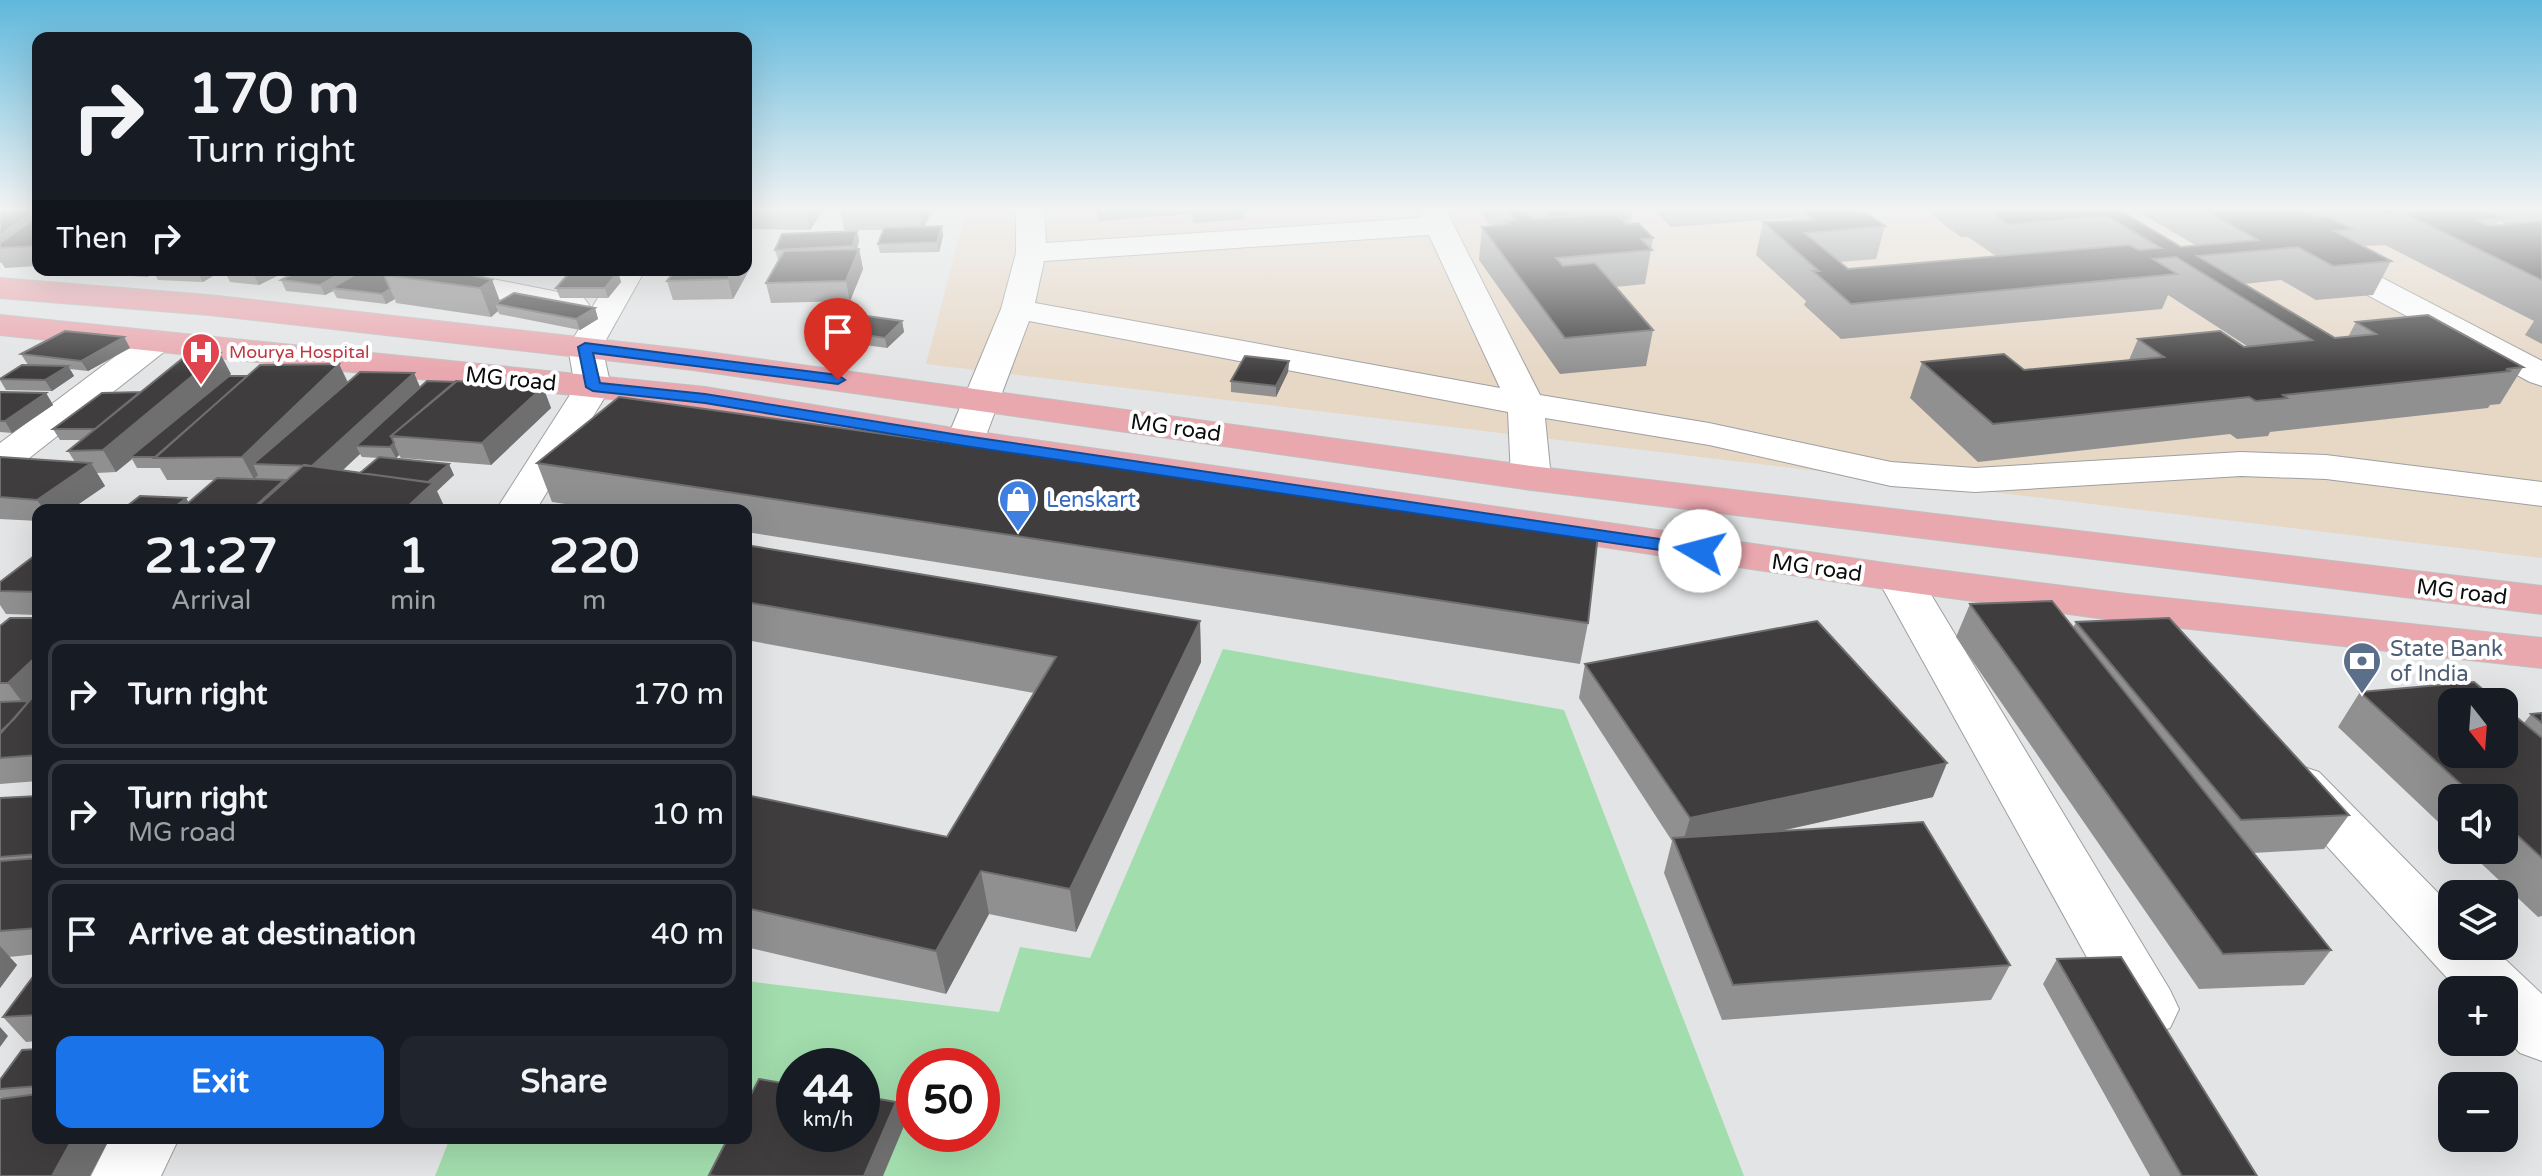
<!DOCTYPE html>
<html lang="en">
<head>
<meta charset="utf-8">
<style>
	:root { --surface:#171b24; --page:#20242c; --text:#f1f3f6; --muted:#9ea1a6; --line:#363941; --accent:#1a73e8 }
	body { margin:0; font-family:"Varela Round",sans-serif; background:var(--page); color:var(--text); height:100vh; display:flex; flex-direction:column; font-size:30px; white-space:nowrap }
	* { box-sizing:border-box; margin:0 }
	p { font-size:26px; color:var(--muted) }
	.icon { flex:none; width:44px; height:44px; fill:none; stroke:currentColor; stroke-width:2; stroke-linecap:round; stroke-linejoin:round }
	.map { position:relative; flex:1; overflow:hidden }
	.drawer { position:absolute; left:32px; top:504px; width:720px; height:640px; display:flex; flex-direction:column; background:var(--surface); border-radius:16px; box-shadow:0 8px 32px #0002 }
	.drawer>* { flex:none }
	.top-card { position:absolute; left:32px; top:32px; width:720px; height:244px; border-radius:16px; box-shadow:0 8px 32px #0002; background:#171b24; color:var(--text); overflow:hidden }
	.needle { width:52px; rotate:163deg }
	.fabs { position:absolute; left:2438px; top:688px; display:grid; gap:16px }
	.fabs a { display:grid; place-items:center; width:80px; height:80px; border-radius:16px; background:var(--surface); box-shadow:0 8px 32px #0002; font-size:40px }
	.speed { position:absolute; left:776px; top:1048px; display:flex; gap:16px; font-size:40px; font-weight:700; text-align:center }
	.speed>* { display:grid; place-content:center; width:104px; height:104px; border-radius:50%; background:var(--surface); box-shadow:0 8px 32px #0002; line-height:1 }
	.speed small { font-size:20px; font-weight:400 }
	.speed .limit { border:12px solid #d22; background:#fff; color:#111 }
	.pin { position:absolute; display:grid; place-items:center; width:68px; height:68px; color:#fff; margin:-82px -34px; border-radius:50% 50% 50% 0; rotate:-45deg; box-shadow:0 0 8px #0007 }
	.pin .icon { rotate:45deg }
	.me { position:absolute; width:88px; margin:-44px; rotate:278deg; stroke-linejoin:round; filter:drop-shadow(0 0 6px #0008) }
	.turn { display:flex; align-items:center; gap:28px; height:168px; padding:0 24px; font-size:36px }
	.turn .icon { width:104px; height:104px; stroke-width:2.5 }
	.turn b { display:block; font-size:56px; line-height:68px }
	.then { display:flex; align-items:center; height:76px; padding:0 24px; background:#0003; gap:16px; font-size:30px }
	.eta { display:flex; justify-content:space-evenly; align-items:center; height:136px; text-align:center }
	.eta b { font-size:48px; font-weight:700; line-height:56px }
	.action { display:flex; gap:16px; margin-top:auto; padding:16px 24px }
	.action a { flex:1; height:92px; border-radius:16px; background:var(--accent); color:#fff; font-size:32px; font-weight:700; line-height:92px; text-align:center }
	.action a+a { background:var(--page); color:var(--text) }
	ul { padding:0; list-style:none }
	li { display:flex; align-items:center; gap:24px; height:108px; margin:0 16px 12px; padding:0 8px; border:4px solid var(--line); border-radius:16px }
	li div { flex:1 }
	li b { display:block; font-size:30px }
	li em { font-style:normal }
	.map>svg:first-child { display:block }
</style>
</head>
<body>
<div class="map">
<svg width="2542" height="1176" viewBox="0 0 2542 1176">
	<rect width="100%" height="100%" fill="#e3e4e5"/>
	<!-- medical -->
	<path fill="#e7d7c5" d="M967 208H2542V558L926 364Z"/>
	<!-- green -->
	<path fill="#a2ddad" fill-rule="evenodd" d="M1223 649 1564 710 1744 1176H435L450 1138H746V981L999 1012 1020 947 1090 958ZM794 1066H862V1134H794ZM914 1066H982V1134H914Z"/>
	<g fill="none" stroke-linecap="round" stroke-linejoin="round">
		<defs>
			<path id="minor" d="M1016 208H1044L1046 243 1421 218 1417 208H1445L1540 395 1709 423 1891 462 1975 468 2241 452 2326 455 2542 482V506L2326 479 2241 476 1975 492 1891 486 1709 445 1545 418 1551 478 1545 486 1531 490 1517 486 1511 478 1508 412 1029 321 984 441 978 449 965 452 952 449 946 441 1001 309 1016 253ZM1429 235 1500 388 1035 303 1044 261Z
				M2212 208H2248L2542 361V386L2530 382 2216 214Z
				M386 270H447L573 295 584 298 589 305 584 312 573 315 401 279 390 277Z
				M615 270H645L602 347 611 387 536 510H496L575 387 568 347Z
				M157 331 169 334 174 341 169 348 14 470 0 474V443L145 334Z
				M1899 565 1914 569 1921 578 2170 990 2179 1009 2170 1028 2148 1035 2126 1028 1877 578 1884 569Z
				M2301 766 2319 772 2452 907V946H2491L2542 994V1061L2520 1053 2504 1037V990H2458L2283 798 2275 785 2283 772Z
				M110 1138H179L161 1176H91Z"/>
			<path id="major" d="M0 278 209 295 693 350 1531 466 2542 586V614L1531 490 693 370 209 315 0 298Z
				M0 315 705 387 965 430 1899 565 2127 594 2542 638V668L2127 622 1899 591 965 452 705 409 0 335Z"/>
		</defs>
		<!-- minor casing -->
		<use href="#minor" stroke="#9e9fa0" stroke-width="2"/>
		<!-- major casing -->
		<use href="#major" stroke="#c0c0c0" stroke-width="2"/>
		<!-- minor -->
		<use href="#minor" fill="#fff" fill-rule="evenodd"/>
		<!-- major -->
		<use href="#major" fill="#e9a7ae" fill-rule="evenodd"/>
	</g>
	<!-- wall -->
	<path fill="#919091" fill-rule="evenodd" d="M0 208H38V266L5 268 1 262 0 263Z
		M746 208H934L924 227 942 226 943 236 939 252 880 253 878 244 883 230H844L841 212H822L810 230 746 229Z
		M1096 208H1286L1245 211V219L1194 223 1190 214 1099 221Z
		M1477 208H1633L1631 222 1627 223V224L1653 238 1645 284 1615 287 1653 330 1646 366 1560 374 1479 260 1482 227 1491 226Z
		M1657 208H1909L1857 212 1885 226 1876 259 1840 262 1848 269 1996 256 1968 237H1961L1943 224V221L1941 222 1930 213 1932 208H2116L2181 247 2195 245 2132 208H2542V344L2525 335 2534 321 2385 245 2365 246 2349 238 2391 261 2373 295 2316 300 2281 280 2244 284 2335 338 2348 337 2356 322 2523 367 2500 404 2490 405 2488 408 2270 432 2268 436 2237 439 2230 434 1978 462 1910 398 1922 362 2024 370 2129 360 2138 339 2247 346 2168 295 2162 309 1841 339 1804 305 1806 301 1756 255 1763 222 1790 221 1791 218 1671 227 1656 212ZM2499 221 2507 225 2496 226Z
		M857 231 859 241 857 249H859L863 269 850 301 771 303 766 283 779 259 778 260 775 250Z
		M748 245 752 265 733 299 673 300 667 281Z
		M77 270H223L203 282 158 280 154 273 147 277 114 275 112 271 106 274 80 276Z
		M289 270 259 285 230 282 225 272Z
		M300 270H361L492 280 500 301 595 308 598 319 580 330 499 314 498 311 491 317 396 303 395 299 386 304 337 298 333 291 325 295 286 291 281 280Z
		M618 272 621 282 608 298H560L556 288Z
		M902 321 904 332 887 348 814 338 812 327Z
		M124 337 130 348 88 371 70 369 74 376 52 391 6 390 0 380V379L28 365 21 354Z
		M1289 361 1288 372 1276 397 1231 392V381Z
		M339 364 348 382 420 387H543L551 408 491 465 401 458 399 455 396 458 454 475 437 491 188 503 215 480H167L160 468H137L132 459 116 472 97 473 105 486 70 510H38V521L0 519V457L75 462 68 451 81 440H60L53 429 140 392 231 374 219 384 247 376ZM360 454 362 457 379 458 360 473 342 470Z
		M0 392 46 393 53 405 12 433 0 432Z
		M537 463 1588 623 1580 664 746 532V510H605L552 502Z
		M746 545 1200 621 1201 662 1076 932 989 914 946 994 746 947V795L947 837 1034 693 746 640Z
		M38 553V615L6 614 0 605V582Z
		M1970 604 2073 628 2076 622 2349 815 2324 849 2253 853 2331 950 2304 985 2199 989 1956 637Z
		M38 618V781L0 784V626Z
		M1585 664 1933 797 1781 831 2010 965 1991 1000 1722 1020 1664 873 1672 841 1579 698Z
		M2360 692 2524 723 2531 714 2542 713V916L2538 917 2467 850H2504V798H2452V835L2338 727Z
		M38 796V954L9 957 17 965 0 988V798Z
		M2057 959 2257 1176H2150L2043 984Z
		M38 970V1041L26 1042 3 1017Z
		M38 1049V1138L0 1097V1080Z"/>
	<!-- shaded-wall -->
	<path fill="#706f6f" d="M38 208V234L0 248V235Z
		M805 208H821L822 212 810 230Z
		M919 208H934L922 230Z
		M942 226 943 236 939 252 937 242Z
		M857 231 859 241 855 256 853 246Z
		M748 245 752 265 733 299 728 279 733 270H746V248Z
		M859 249 863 269 850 301 846 281Z
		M143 270H158H152L154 273 147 277Z
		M200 270H223L203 282 197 272Z
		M264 270H289L259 285 254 275Z
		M346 270H361L362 274 332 288 333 291 325 295 320 285Z
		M618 272 621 282 608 298 605 288Z
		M492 280 501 305 495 304 498 311 491 317 480 288Z
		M390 289 395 299 386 304 382 294Z
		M595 308 598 319 580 330 576 319Z
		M902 321 904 332 887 348 885 338Z
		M124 337 130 348 88 371 81 361Z
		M220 353 231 374 135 457H130L132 459 116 472 103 450Z
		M1289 361 1288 372 1276 397V386Z
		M339 364 349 386 253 464 258 475 254 479 242 457Z
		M68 366 74 376 52 391 45 380Z
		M414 373 423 394 356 446 360 454 324 488 312 466Z
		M543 387 551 408 491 465 482 443Z
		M46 393 53 405 12 433 5 421Z
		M394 443 399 455 396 458 390 447Z
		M91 463 105 486 70 510H44L37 500Z
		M449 464 454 475 437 491 446 510H404L423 486Z
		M284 480 296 502 287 510H251Z
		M186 498 193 510H171Z
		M1200 621 1201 662 1076 932 1070 889Z
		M38 655V675H32L38 683V696L0 755V732L26 707 8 683Z
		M1947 763 1933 797 1680 853 1690 818Z
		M981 871 989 914 946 994 936 951Z
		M0 946 17 965 0 988Z
		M0 1027 8 1036 0 1047Z
		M896 1102 904 1126 883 1176H864Z
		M73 1138H110L90 1176H52Z"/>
	<!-- building -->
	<path fill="#3f3d3d" stroke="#706f6f" stroke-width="2" d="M0 208H37L0 235Z
		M1505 208H1524L1533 219 1615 213 1626 224 1638 223 1653 238 1641 239 1652 250 1556 258 1563 266 1595 263 1653 330 1565 338 1482 227 1509 224 1506 221 1515 220Z
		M1541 208H1617L1628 219H1622L1615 213 1549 218Z
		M1799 208H1852L1858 213H1867L1885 226 1805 233 1848 269 2129 245 2139 250 2161 248 2107 216 2008 224 1985 208H2116L2181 247 2258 240 2201 208H2302L2318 217 2326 216 2353 229 2334 231 2391 261 2333 266 2298 247 2197 256 2335 338 2376 334 2356 322 2428 315 2523 367 2506 369 2511 371 2283 395 2287 398 2256 401 2249 397 1993 424 1922 362 2004 354 2024 370 2164 357 2138 339 2220 331 2244 347 2312 340 2176 257 2153 259 2177 274 1851 304 1813 271H1819L1763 222 1813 220Z
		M2370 208H2479L2501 218 2476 220 2489 226 2542 221V280L2402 212 2382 214Z
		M38 216V244L35 246 0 248V243Z
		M942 226 937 242 878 244 884 228Z
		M857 231 853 246 775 250 782 234Z
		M859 249 846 281 766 283 784 251Z
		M152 270H200L197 272Z
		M230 270H264L254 275 225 272Z
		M300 270H346L320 285 281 280Z
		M363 270 388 273 384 275 390 289 382 294 332 288Z
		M393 270H450L492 280 480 288 384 275Z
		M675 270H733L728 279 667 281Z
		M570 272H618L605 288H556Z
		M514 293 595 308 576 319 495 304Z
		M831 311 902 321 885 338 812 327Z
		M65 331 124 337 81 361 21 354Z
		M220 353 103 450 68 451 188 354Z
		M1245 356 1289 361 1276 386 1231 381Z
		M339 364 242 457 154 458 260 365Z
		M22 365 68 366 45 380 0 379Z
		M360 372 414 373 312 466 253 464Z
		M229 376H247L156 457H130Z
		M427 381 456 382 391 436 394 443 390 447 356 446Z
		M456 381 543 387 482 443 391 436Z
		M0 392 46 393 5 421H0Z
		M140 392 95 429H53L102 393Z
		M619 397 1598 534 1588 623 537 463Z
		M0 457 91 463 37 500 0 497Z
		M379 457 449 464 428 482 360 473Z
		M304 465 433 483 404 510H253Z
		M217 478 284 480 251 510H180Z
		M140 496 186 498 171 510H122Z
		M746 545 1200 621 1070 889 981 871 936 951 746 908V795L947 837 1056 657 746 602Z
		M38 553V592L0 591V582Z
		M2052 601 2331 950 2223 954 1970 604Z
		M10 618H38V655L8 683H0V626Z
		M2169 618 2349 815 2241 820 2076 622Z
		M1817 621 1947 763 1690 818 1585 664Z
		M2474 682 2498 702H2452V754H2504V707L2542 738V858L2504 823V798H2476L2360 692Z
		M38 691V755L0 758V734Z
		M29 701 14 719 0 732V702Z
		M2542 713V723L2531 714Z
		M38 796V854L0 857V798Z
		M1923 822 2010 965 1733 985 1673 838Z
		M38 858V928L0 931V861Z
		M2121 957 2257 1176H2182L2057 959Z
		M38 970V1015L3 1017Z
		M38 1049V1086L0 1089V1080L22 1050Z
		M759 1079 794 1085V1134H862V1096L896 1102 864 1176H716L709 1175 728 1138H746V1104Z
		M38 1094V1138H73L52 1176H0V1099Z"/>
	<!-- sky -->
	<linearGradient id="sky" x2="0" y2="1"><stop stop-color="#5fb8dc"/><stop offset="0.56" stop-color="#f2f3f3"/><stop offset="1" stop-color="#f2f3f3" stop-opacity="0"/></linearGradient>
	<rect width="2542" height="373" fill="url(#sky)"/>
	<!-- route -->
	<path fill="#1a73e8" stroke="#114b97" stroke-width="2" d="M585 343 838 375 845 380 838 384 593 353 600 383 705 394 965 436 1700 545 1709 551 1700 556 965 446 705 403 593 391 586 387 578 347Z"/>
	<!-- icons -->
	<defs>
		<symbol id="hospital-pin" viewBox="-11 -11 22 30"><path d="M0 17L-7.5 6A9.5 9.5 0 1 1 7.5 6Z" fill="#e0444e" stroke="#fff"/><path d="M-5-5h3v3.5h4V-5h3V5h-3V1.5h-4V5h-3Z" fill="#fff"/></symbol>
		<symbol id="shop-pin" viewBox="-11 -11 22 30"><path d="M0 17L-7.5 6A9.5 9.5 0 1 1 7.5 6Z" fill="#3f7fe0" stroke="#fff"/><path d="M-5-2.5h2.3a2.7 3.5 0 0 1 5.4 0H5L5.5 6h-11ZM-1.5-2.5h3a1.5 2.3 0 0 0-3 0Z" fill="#fff"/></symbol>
		<symbol id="bank-pin" viewBox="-11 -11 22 30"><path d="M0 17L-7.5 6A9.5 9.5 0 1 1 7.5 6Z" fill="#5c6f8a" stroke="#fff"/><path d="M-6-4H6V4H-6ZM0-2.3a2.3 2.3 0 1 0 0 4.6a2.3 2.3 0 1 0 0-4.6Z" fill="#fff"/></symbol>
	</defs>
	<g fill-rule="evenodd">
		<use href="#hospital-pin" x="179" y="330" width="44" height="60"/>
		<use href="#shop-pin" x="996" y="477" width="44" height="60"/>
		<use href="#bank-pin" x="2340" y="639" width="44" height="60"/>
	</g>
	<g text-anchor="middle" stroke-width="8" stroke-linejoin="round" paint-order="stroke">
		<!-- far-health labels -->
		<g font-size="18" fill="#be3a42" stroke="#fff" text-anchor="start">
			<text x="229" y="358">Mourya Hospital</text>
		</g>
		<!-- street labels -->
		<g font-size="22" fill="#0d0d0d" stroke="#fff">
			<text transform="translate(511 378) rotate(6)" y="8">MG road</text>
			<text transform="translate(1176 427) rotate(8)" y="8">MG road</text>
			<text transform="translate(1817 567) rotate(8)" y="8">MG road</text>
			<text transform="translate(2462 591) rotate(7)" y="8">MG road</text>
		</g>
		<!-- shop labels -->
		<g font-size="22" fill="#366cbe" stroke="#fff" text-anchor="start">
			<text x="1046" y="507">Lenskart</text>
		</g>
		<!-- service labels -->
		<g font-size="22" fill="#4e5e75" stroke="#fff" text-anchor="start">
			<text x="2390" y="656">State Bank<tspan x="2390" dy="25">of India</tspan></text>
		</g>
	</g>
</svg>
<div class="fabs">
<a><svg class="needle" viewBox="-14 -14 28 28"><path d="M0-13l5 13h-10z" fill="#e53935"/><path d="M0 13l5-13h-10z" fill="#9ea1a6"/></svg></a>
<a><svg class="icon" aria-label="sound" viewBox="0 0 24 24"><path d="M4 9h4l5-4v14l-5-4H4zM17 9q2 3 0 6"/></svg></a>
<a><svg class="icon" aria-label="layers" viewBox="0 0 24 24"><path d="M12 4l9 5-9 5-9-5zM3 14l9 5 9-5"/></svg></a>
<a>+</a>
<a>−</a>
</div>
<div class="speed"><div>44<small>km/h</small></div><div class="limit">50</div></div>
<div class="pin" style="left:838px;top:380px;background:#d93025"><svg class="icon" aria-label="arrive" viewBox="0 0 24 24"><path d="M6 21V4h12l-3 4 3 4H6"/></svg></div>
<svg class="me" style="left:1700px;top:551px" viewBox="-20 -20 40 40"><circle r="19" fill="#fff"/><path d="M0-13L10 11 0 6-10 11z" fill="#1a73e8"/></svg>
<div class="top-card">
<div class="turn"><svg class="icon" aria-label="right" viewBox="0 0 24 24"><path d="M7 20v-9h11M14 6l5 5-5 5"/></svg><div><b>170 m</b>Turn right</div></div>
<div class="then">Then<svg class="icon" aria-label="right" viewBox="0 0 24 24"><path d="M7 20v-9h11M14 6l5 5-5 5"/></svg></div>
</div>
<section class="drawer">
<div class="eta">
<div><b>21:27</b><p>Arrival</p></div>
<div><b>1</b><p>min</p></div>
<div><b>220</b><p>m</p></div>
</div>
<ul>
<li><svg class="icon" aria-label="right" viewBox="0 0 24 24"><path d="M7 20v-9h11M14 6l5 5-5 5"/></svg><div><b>Turn right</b></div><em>170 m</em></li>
<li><svg class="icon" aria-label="right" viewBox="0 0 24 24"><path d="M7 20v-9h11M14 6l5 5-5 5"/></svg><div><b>Turn right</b><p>MG road</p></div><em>10 m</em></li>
<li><svg class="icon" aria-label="arrive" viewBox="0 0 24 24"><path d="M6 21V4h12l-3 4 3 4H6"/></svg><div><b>Arrive at destination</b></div><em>40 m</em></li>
</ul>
<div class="action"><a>Exit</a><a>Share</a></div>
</section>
</div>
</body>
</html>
